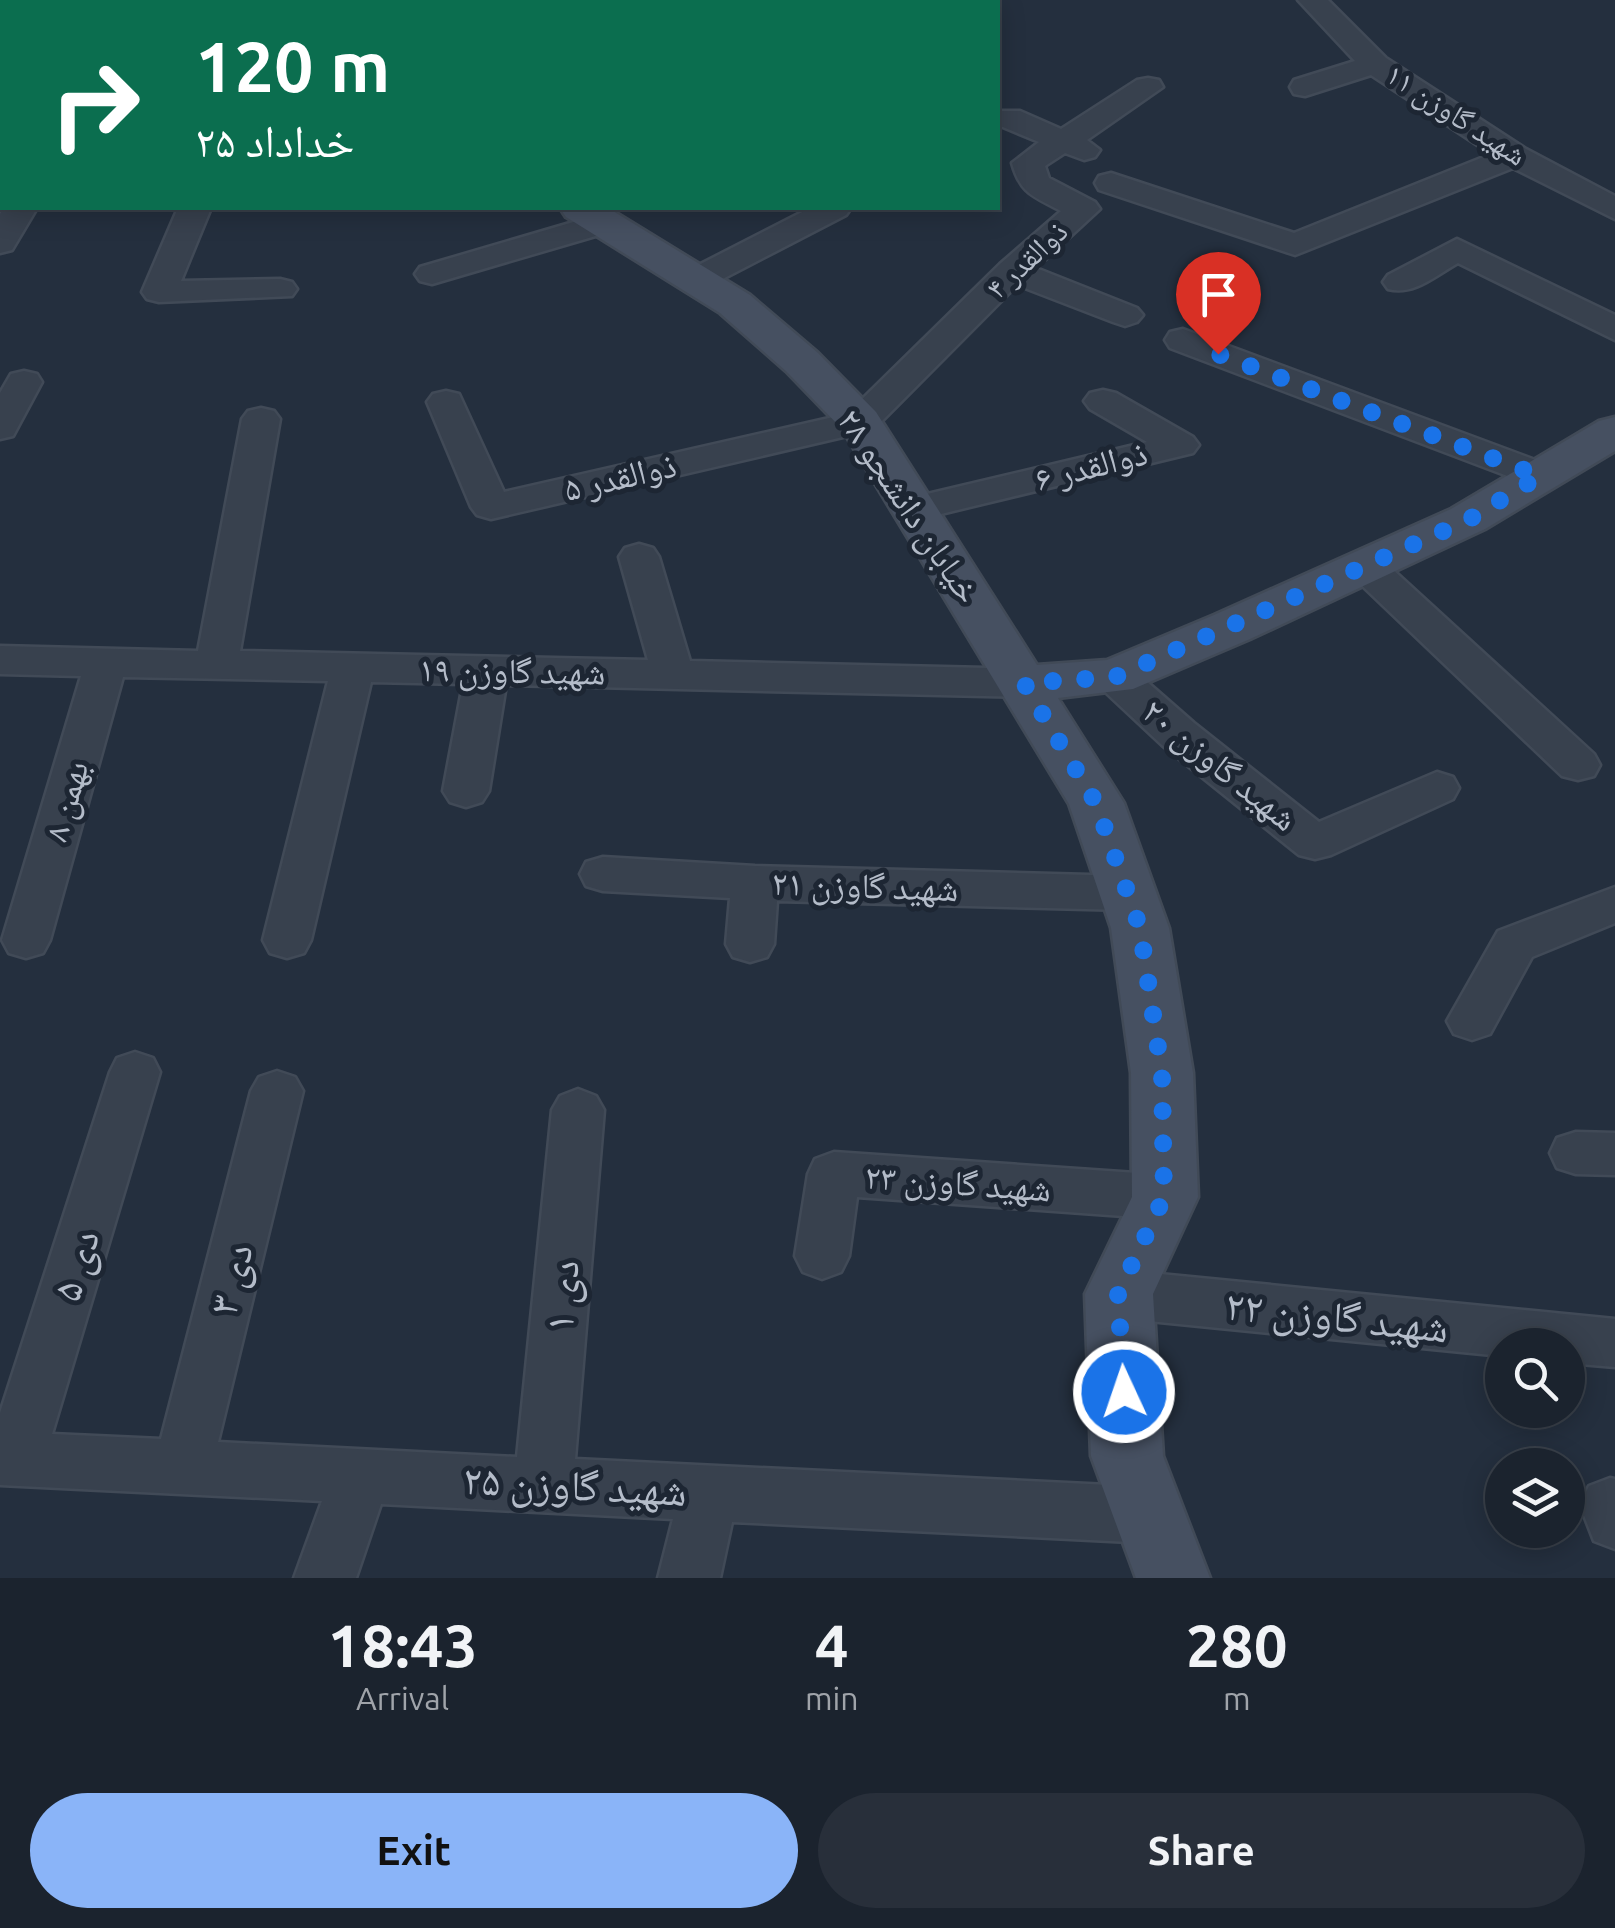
<!DOCTYPE html>
<html lang="en">
<head>
<meta charset="utf-8">
<style>
	:root { --surface:#1b232e; --page:#282f3a; --text:#f1f3f6; --muted:#a0a4aa; --line:#39404a; --accent:#8ab4f8 }
	body { margin:0; font-family:Ubuntu,"Noto Naskh Arabic",sans-serif; background:var(--page); color:var(--text); height:100vh; display:flex; flex-direction:column; font-size:38px; white-space:nowrap }
	* { box-sizing:border-box; margin:0 }
	p { font-size:32px; color:var(--muted) }
	.icon { flex:none; width:55px; height:55px; fill:none; stroke:currentColor; stroke-width:2; stroke-linecap:round; stroke-linejoin:round }
	.map { position:relative; height:1578px; overflow:hidden }
	.sheet { display:flex; flex-direction:column; background:var(--surface); flex:1 }
	.sheet>* { flex:none }
	.banner { position:absolute; left:0px; top:0px; width:1000px; height:210px; box-shadow:0 5px 25px #0003,0 0 0 2px var(--line); background:#0b6e4f; color:#fff; overflow:hidden }
	.controls { position:absolute; left:1485px; top:1328px; display:grid; gap:20px }
	.controls a { display:grid; place-items:center; width:100px; height:100px; border-radius:50%; background:var(--surface); box-shadow:0 5px 25px #0003,0 0 0 2px var(--line); font-size:50px }
	.pin { position:absolute; display:grid; place-items:center; width:85px; height:85px; color:#fff; margin:-102px -42px; border-radius:50% 50% 50% 0; rotate:-45deg; box-shadow:0 0 10px #0007 }
	.pin .icon { rotate:45deg }
	.me { position:absolute; width:110px; margin:-55px; rotate:357deg; stroke-linejoin:round; filter:drop-shadow(0 0 8px #0008) }
	.turn { display:flex; align-items:center; gap:35px; height:210px; padding:0 30px; font-size:45px }
	.turn .icon { width:130px; height:130px; stroke-width:2.5 }
	.turn b { display:block; font-size:70px; line-height:85px }
	.eta { display:flex; justify-content:space-evenly; align-items:center; height:170px; text-align:center }
	.eta b { font-size:60px; font-weight:700; line-height:70px }
	.action { display:flex; gap:20px; margin-top:auto; padding:20px 30px }
	.action a { flex:1; height:115px; border-radius:60px; background:var(--accent); color:#111; font-size:40px; font-weight:700; line-height:115px; text-align:center }
	.action a+a { background:var(--page); color:var(--text) }
	.map>svg:first-child { display:block }
</style>
</head>
<body>
<div class="map">
<svg width="1615" height="1578" viewBox="0 0 1615 1578">
	<rect width="100%" height="100%" fill="#242f3e"/>
	<g fill="none" stroke-linecap="round" stroke-linejoin="round">
		<defs>
			<path id="lane" d="M163 2 164 0"/>
			<path id="street" d="M1298 0H1328L1386 58 1526 149 1615 196V219L1513 168 1295 255 1099 190 1095 183 1099 176 1111 173 1294 233 1491 154 1371 75 1305 96 1294 94 1290 87 1294 80 1355 61Z
				M1148 78 1159 80 1163 87 1087 140 1100 150 1095 157 1084 160 1065 153 1045 166 1049 178 1095 202 1100 209 1036 268 1137 308 1143 315 1137 322 1125 326 1113 322 1017 285 873 430 491 519 477 515 471 507 427 402 433 394 446 391 459 394 504 492 847 414 1000 264 1061 211C1034 196 1021 195 1012 163L1039 142 998 125V111H1020L1061 129 1137 80Z
				M4 208H37L12 250 0 253V214Z
				M178 208H211L181 281 280 279 292 282 297 289 292 296 159 302 147 299 142 292Z
				M810 208H851L846 215 709 286 697 289 685 286 680 279 685 272Z
				M604 213 616 216 621 223 616 230 432 284 420 281 415 274 420 267Z
				M1457 239 1615 315V340L1458 263C1436 275 1414 296 1388 289L1383 282 1388 275Z
				M1183 329 1554 467 1559 475 1554 483 1540 487 1526 483 1170 348 1165 340 1170 332Z
				M24 371 37 374 42 382 13 436 0 439V393L11 374Z
				M1103 390 1116 393 1193 437 1199 445 1193 453 916 520 902 516 896 508 902 500 1147 442 1090 409 1084 401 1090 393Z
				M261 408 274 411 280 419 240 651 648 660 619 557 625 548 639 544 653 548 659 557 690 661 1024 669 1039 673 1045 683 1039 693 1024 697 506 685 489 791 482 802 466 807 450 802 443 791 463 684 371 682 311 940 304 953 287 958 270 953 263 940 328 681 123 677 50 940 43 953 26 958 9 953 2 940 81 676 0 674V646L198 651 242 419 248 411Z
				M1365 553 1379 557 1594 754 1600 765 1594 776 1578 780 1562 776 1351 575 1345 566 1351 557Z
				M1115 663 1130 667 1194 723 1319 822 1437 772 1453 777 1459 788 1453 799 1331 855 1315 859 1299 855 1162 745 1100 687 1094 677 1100 667Z
				M603 857 755 866 1127 876 1144 881 1151 893 1144 905 1127 910 777 901 774 944 767 957 750 962 733 957 726 944 730 898 603 891 586 886 580 874 586 862Z
				M1615 887V923L1532 957 1490 1034 1472 1040 1454 1034 1447 1021 1498 931Z
				M135 1052 153 1058 160 1072 52 1434 161 1439 251 1091 259 1077 277 1071 295 1077 303 1091 218 1442 517 1457 552 1110 560 1096 578 1089 596 1096 604 1110 575 1459 1150 1487 1171 1495 1180 1515 1171 1535 1150 1543 732 1522 720 1578H658L673 1519 381 1504 356 1578H294L322 1501 0 1485V1413L110 1072 117 1058Z
				M1576 1132 1615 1133V1175L1576 1174 1557 1168 1550 1153 1557 1138Z
				M834 1152 1165 1175 1184 1181 1192 1197 1184 1213 1165 1219 857 1197 849 1256 841 1272 822 1279 803 1272 795 1256 808 1174 815 1159Z
				M1119 1270 1615 1319V1367L1568 1363V1345H1502V1356L1119 1318 1099 1311 1091 1294 1099 1277Z
				M1610 1478 1615 1479V1549L1594 1541 1580 1505 1589 1486Z"/>
			<path id="secondary" d="M0 168H2V192H0Z
				M560 208H608L750 295 818 353 876 412 1037 665 1107 660 1214 615 1451 509 1599 421 1615 417V451L1485 529 1250 639 1133 689 1058 698 1124 803 1169 928 1193 1073 1198 1197 1153 1294 1163 1456 1210 1578H1136L1091 1456 1085 1294 1132 1197 1131 1073 1111 928 1069 804 842 429 786 371 720 313 566 217Z"/>
		</defs>
		<!-- lane casing -->
		<use href="#lane" stroke="#414a57" stroke-width="28"/>
		<!-- street casing -->
		<use href="#street" stroke="#414a57" stroke-width="5"/>
		<!-- secondary casing -->
		<use href="#secondary" stroke="#414a57" stroke-width="5"/>
		<!-- lane -->
		<use href="#lane" stroke="#38414e" stroke-width="22"/>
		<!-- street -->
		<use href="#street" fill="#38414e" fill-rule="evenodd"/>
		<!-- secondary -->
		<use href="#secondary" fill="#465061" fill-rule="evenodd"/>
	</g>
	<g fill="none" stroke-linecap="round" stroke-linejoin="round">
		<!-- route -->
		<path stroke="#1a73e8" stroke-width="18" stroke-dasharray="0 32.4" d="M1124 1392 1118 1294 1164 1197 1162 1074 1140 928 1096 803 1024 683 1115 677 1468 520 1540 476 1218 354"/>
	</g>
	<g text-anchor="middle" stroke-width="10" stroke-linejoin="round" paint-order="stroke">
		<!-- far-street labels -->
		<g font-size="30" fill="#b4bcc9" stroke="#1d2633">
			<text transform="translate(1456 115) rotate(33)" y="10">شهید گاوزن ۱۱</text>
			<text transform="translate(1027 260) rotate(-43)" y="10">ذوالقدر ۴</text>
		</g>
		<!-- street labels -->
		<g font-size="35" fill="#b4bcc9" stroke="#1d2633">
			<text transform="translate(1091 466) rotate(-14)" y="12">ذوالقدر ۶</text>
			<text transform="translate(620 477) rotate(-13)" y="12">ذوالقدر ۵</text>
			<text transform="translate(909 506) rotate(56)" y="12">خیابان دانشجو ۲۸</text>
			<text transform="translate(512 671) rotate(1)" y="12">شهید گاوزن ۱۹</text>
			<text transform="translate(1220 765) rotate(39)" y="12">شهید گاوزن ۲۰</text>
			<text transform="translate(66 801) rotate(-74)" y="12">بهمن ۸</text>
			<text transform="translate(865 886) rotate(2)" y="12">شهید گاوزن ۲۱</text>
			<text transform="translate(958 1183) rotate(4)" y="12">شهید گاوزن ۲۳</text>
		</g>
		<!-- near-street labels -->
		<g font-size="42" fill="#b4bcc9" stroke="#1d2633">
			<text transform="translate(75 1265) rotate(-73)" y="15">دی ۵</text>
			<text transform="translate(230 1279) rotate(-76)" y="15">دی ۳</text>
			<text transform="translate(561 1296) rotate(-85)" y="15">دی ۱</text>
			<text transform="translate(1337 1316) rotate(6)" y="15">شهید گاوزن ۲۲</text>
			<text transform="translate(575 1485) rotate(3)" y="15">شهید گاوزن ۲۵</text>
		</g>
	</g>
</svg>
<div class="controls">
<a><svg class="icon" aria-label="search" viewBox="0 0 24 24"><circle cx="10" cy="10" r="6"/><path d="M15 15l6 6"/></svg></a>
<a><svg class="icon" aria-label="layers" viewBox="0 0 24 24"><path d="M12 4l9 5-9 5-9-5zM3 14l9 5 9-5"/></svg></a>
</div>
<div class="pin" style="left:1218px;top:354px;background:#d93025"><svg class="icon" aria-label="arrive" viewBox="0 0 24 24"><path d="M6 21V4h12l-3 4 3 4H6"/></svg></div>
<svg class="me" style="left:1124px;top:1392px" viewBox="-20 -20 40 40"><circle r="17" fill="#1a73e8" stroke="#fff" stroke-width="3"/><path d="M0-11L8 9 0 5-8 9z" fill="#fff"/></svg>
<div class="banner">
<div class="turn"><svg class="icon" aria-label="right" viewBox="0 0 24 24"><path d="M7 20v-9h11M14 6l5 5-5 5"/></svg><div><b>120 m</b>خداداد ۲۵</div></div>
</div>
</div>
<section class="sheet">
<div class="eta">
<div><b>18:43</b><p>Arrival</p></div>
<div><b>4</b><p>min</p></div>
<div><b>280</b><p>m</p></div>
</div>
<div class="action"><a>Exit</a><a>Share</a></div>
</section>
</body>
</html>
